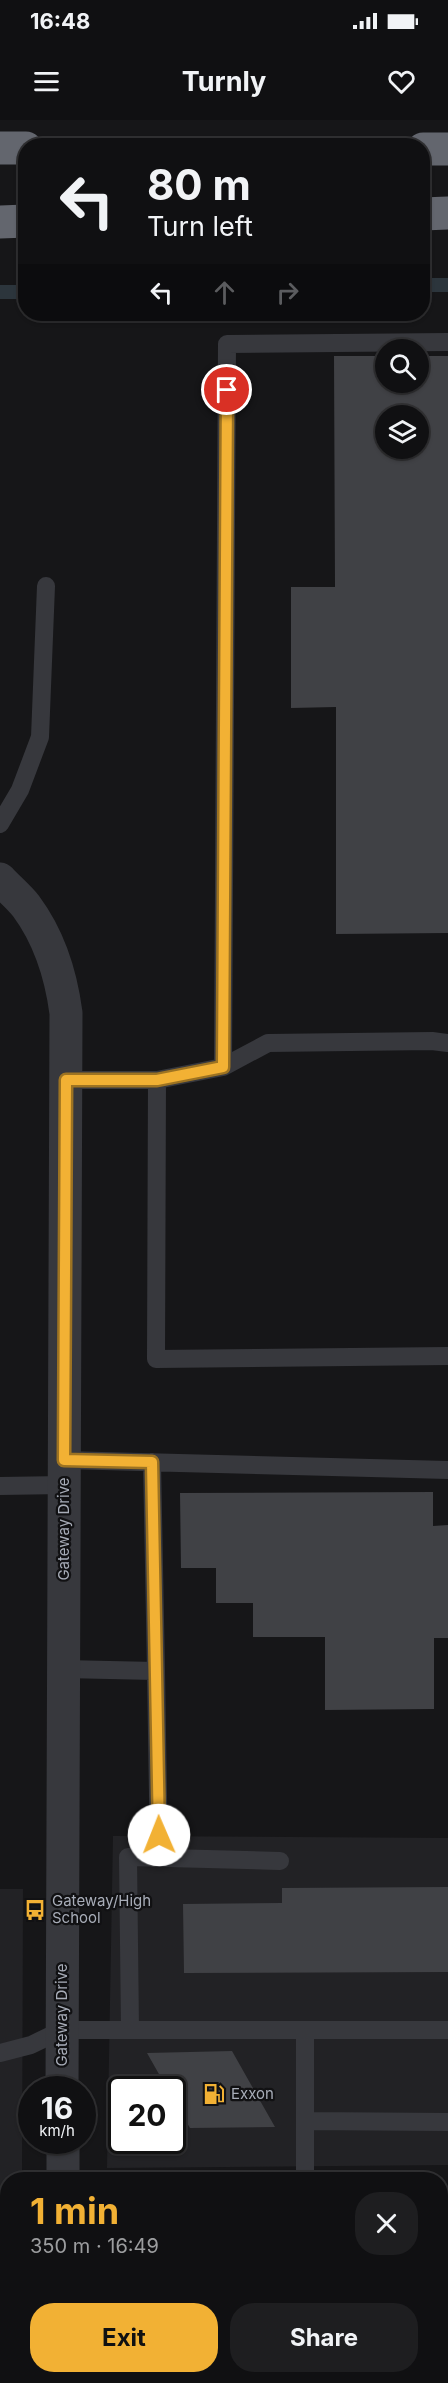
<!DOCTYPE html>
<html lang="en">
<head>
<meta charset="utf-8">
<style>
	:root { --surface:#101012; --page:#1e1e20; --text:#f1f3f6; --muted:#9c9d9f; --line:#303032; --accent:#f2b134 }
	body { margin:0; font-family:Inter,sans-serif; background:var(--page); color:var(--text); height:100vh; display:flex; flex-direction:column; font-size:22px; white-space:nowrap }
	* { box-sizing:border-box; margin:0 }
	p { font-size:20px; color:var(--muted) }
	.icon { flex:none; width:33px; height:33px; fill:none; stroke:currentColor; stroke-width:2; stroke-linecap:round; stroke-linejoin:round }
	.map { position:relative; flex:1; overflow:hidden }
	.sheet { position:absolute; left:0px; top:2052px; width:448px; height:212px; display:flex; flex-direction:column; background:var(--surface); border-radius:24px 24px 0 0; box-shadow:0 2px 4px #0004,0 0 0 2px var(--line) }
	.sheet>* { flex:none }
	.guide { position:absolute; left:18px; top:18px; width:412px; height:183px; border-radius:24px; box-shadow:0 2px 4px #0004,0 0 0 2px var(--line); background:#101012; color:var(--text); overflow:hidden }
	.controls { position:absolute; left:375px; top:219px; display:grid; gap:12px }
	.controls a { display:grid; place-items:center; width:54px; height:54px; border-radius:50%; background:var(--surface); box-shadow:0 2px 4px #0004,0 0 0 2px var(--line); font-size:30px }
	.speed { position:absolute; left:18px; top:1956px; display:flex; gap:12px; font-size:30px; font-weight:700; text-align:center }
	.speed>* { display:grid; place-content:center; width:78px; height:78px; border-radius:50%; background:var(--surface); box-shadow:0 2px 4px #0004,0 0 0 2px var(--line); line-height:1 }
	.speed small { font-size:15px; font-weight:400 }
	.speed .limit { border:3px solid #111; border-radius:9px; background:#fff; color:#111 }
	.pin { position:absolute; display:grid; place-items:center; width:51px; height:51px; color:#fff; margin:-26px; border:3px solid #fff; border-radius:50%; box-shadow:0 2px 6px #0007 }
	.me { position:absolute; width:66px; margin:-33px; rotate:359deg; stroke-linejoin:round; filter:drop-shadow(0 0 4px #0008) }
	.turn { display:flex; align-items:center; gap:21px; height:126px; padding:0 30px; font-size:27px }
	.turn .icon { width:78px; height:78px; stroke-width:2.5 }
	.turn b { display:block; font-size:42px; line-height:51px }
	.lanes { display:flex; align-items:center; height:57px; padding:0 30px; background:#0003; justify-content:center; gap:30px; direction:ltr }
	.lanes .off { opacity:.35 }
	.round { display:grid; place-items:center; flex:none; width:63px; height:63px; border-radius:24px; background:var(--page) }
	.head { display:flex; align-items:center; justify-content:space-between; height:102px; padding:0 30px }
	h1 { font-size:36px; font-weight:700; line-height:45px; color:var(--accent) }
	.action { display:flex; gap:12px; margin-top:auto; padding:12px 30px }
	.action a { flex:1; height:69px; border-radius:24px; background:var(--accent); color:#111; font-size:24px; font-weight:700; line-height:69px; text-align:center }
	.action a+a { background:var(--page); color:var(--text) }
	.status { display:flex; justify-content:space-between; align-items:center; height:42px; padding:0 30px; background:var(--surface); direction:ltr }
	.status svg { height:16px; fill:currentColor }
	header { display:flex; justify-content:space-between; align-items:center; height:78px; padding:0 30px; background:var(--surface); font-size:27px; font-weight:700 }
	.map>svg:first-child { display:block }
</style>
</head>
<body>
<div class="status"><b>16:48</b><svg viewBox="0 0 49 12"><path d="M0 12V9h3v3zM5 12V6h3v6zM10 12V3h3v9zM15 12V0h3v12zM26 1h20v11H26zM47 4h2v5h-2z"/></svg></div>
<header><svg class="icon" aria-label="menu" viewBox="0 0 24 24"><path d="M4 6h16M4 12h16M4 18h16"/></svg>Turnly<svg class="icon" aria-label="heart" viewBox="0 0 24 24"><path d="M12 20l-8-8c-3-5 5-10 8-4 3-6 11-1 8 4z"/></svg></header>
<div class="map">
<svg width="448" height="2263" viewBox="0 0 448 2263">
	<rect width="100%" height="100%" fill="#161618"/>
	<!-- built -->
	<path fill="#222225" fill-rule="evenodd" d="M113 1716 448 1718V2045L107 2048ZM122 1970H172V2020H122Z
		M0 1769H23L22 2059 8 2060 7 2082H0Z"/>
	<!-- water -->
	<path fill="#2c353c" d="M423 158H448V172H423Z
		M0 165H25V179H0Z"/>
	<!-- building -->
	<path fill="#404145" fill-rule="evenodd" d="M334 236H386V262H418V236H448V813L336 814V587L291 588V467H335ZM386 296H418V328H386Z
		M433 1372V1406L448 1405V1518H434V1589L325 1590V1517H253V1483H216V1448H181L180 1373Z
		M448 1767V1852L184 1853 183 1784 282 1783V1768Z
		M232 1931 275 2007 190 2008 172 1978V1970H168L147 1933Z
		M155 2256H281V2263H155Z"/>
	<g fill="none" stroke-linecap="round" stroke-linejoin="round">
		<!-- service -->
		<path stroke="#37383d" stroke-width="18" d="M0 704 20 670 40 617 46 466
			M223 947 268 923 432 921 448 923
			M66 960H157L156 1239 448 1236
			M157 960 223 947 227 224 448 222
			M64 1340 448 1350
			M0 1366 64 1365
			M63 1549 156 1551 152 1342
			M156 1551 159 1738
			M130 1909 128 1737 280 1741
			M305 1910V2060
			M0 1933 31 1925 62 1910H448
			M305 2001 448 2002
			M11 2263 18 2256"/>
		<!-- minor -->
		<path stroke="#37383d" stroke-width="33" d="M0 759C8 768 18 776 26 786 49 817 61 855 66 893L62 1970
			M63 2020V2060
			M63 2263V2256"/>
		<!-- tertiary -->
		<path stroke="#37383d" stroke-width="33" d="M0 2139H8
			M441 2139H448"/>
		<!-- motorway -->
		<path stroke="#63666e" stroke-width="33" d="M0 28H26
			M423 29H448
			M423 94 448 93
			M0 102 26 101"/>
	</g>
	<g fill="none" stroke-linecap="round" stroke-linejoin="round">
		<defs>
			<path id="route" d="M159 1715 152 1342 64 1340 66 960H157L223 947 227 270"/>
		</defs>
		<!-- route casing -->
		<use href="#route" stroke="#9d7322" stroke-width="15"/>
		<!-- route -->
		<use href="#route" stroke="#f2b134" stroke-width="10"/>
	</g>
	<!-- icons -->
	<defs>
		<symbol id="bus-bare" viewBox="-9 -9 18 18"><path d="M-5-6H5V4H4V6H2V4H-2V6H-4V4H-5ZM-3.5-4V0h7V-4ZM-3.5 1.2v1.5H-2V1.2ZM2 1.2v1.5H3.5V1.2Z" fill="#f2b134" stroke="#111113" stroke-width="2.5" paint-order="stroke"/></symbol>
		<symbol id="fuel-bare" viewBox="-9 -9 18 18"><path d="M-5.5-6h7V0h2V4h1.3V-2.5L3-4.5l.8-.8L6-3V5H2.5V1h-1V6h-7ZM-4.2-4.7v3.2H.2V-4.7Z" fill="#f2b134" stroke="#111113" stroke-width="2.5" paint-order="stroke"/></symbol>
	</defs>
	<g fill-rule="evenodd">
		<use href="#bus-bare" x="20" y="1775" width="30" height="30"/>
		<use href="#fuel-bare" x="199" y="1959" width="30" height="30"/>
	</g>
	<g text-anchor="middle" stroke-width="4.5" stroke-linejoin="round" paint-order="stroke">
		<!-- street labels -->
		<g font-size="15" fill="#a8adb8" stroke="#111113">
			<text transform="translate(64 1409) rotate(-90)" y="5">Gateway Drive</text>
			<text transform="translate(62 1895) rotate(-90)" y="5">Gateway Drive</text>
		</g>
		<!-- poi labels -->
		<g font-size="15" fill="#a8adb8" stroke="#111113" text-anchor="start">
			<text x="52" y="1786">Gateway/High<tspan x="52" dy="17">School</tspan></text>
			<text x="231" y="1979">Exxon</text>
		</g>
	</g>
</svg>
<div class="controls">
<a><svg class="icon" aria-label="search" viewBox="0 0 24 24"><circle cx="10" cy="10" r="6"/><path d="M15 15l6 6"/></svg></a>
<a><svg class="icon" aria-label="layers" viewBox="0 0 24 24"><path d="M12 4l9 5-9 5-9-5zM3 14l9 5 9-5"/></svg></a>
</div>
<div class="speed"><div>16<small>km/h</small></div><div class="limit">20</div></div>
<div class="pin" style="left:227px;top:270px;background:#d93025"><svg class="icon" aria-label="arrive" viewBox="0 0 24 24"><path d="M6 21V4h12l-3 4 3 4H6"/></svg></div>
<svg class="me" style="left:159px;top:1715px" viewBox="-20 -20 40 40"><circle r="19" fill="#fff"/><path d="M0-13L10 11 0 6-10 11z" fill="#f2b134"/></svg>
<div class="guide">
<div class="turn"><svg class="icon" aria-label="left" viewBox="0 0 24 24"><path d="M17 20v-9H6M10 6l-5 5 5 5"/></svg><div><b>80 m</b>Turn left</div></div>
<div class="lanes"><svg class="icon" aria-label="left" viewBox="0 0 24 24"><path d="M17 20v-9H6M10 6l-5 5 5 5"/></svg><svg class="icon off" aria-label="ahead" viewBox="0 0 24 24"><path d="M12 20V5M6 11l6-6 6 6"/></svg><svg class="icon off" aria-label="right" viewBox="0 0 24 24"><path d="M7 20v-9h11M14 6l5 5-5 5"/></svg></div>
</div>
<section class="sheet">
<div class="head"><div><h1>1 min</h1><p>350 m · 16:49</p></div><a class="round"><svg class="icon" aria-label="close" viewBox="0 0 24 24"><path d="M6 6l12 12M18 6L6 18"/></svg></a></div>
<div class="action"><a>Exit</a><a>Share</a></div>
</section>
</div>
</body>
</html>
